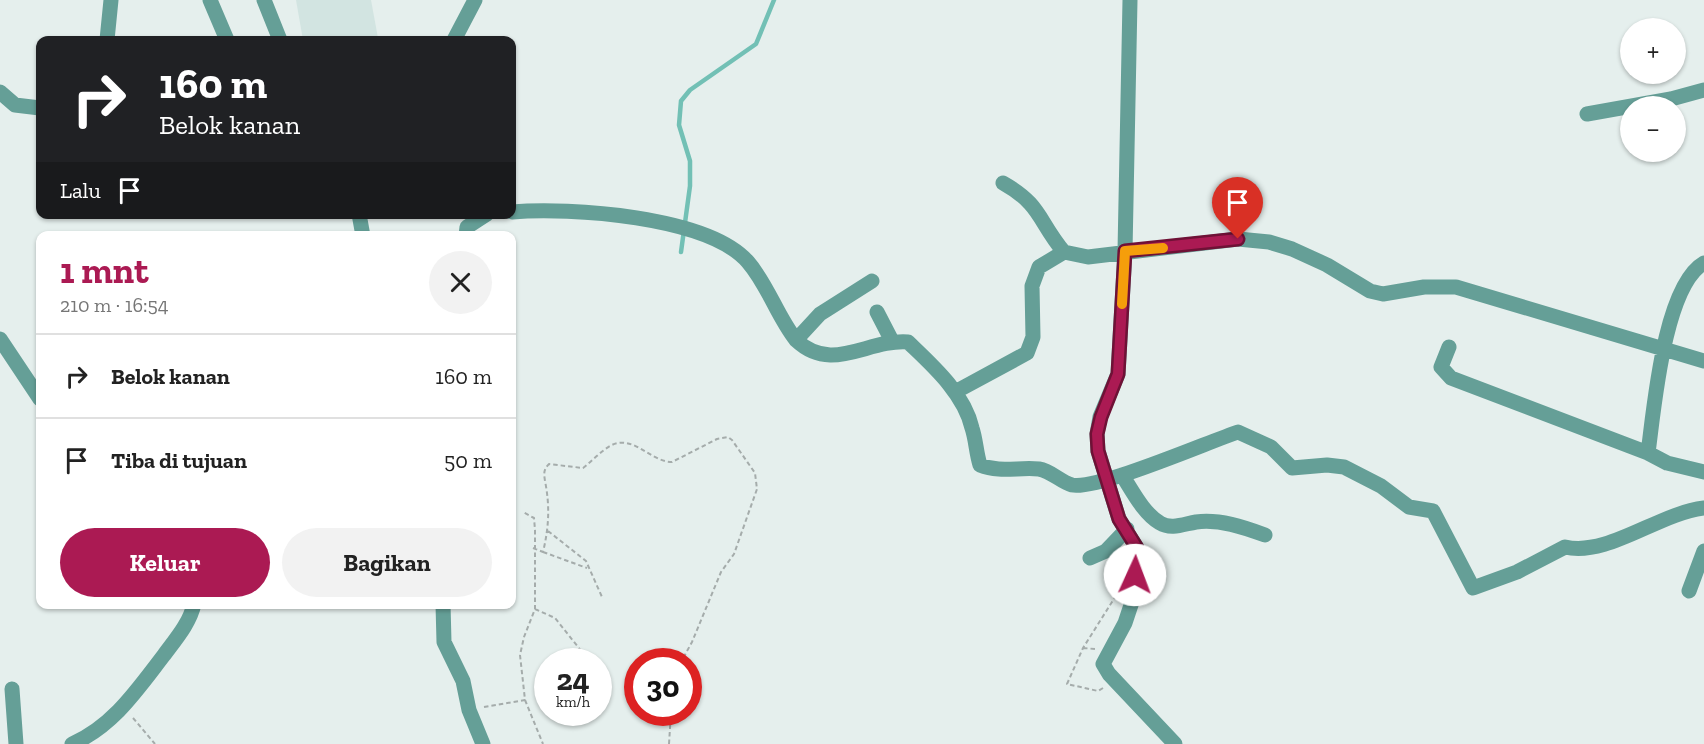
<!DOCTYPE html>
<html lang="id">
<head>
<meta charset="utf-8">
<style>
	:root { --surface:#fff; --page:#f2f2f2; --text:#222; --muted:#767676; --line:#e0e0e0; --accent:#ab1a53 }
	body { margin:0; font-family:"Zilla Slab",serif; background:var(--page); color:var(--text); height:100vh; display:flex; flex-direction:column; font-size:22px; white-space:nowrap }
	* { box-sizing:border-box; margin:0 }
	p { font-size:20px; color:var(--muted) }
	.icon { flex:none; width:33px; height:33px; fill:none; stroke:currentColor; stroke-width:2; stroke-linecap:round; stroke-linejoin:round }
	.map { position:relative; flex:1; overflow:hidden }
	.panel { position:absolute; left:36px; top:231px; width:480px; height:378px; display:flex; flex-direction:column; background:var(--surface); border-radius:12px; box-shadow:0 2px 4px #0004 }
	.panel>* { flex:none }
	.guide { position:absolute; left:36px; top:36px; width:480px; height:183px; border-radius:12px; box-shadow:0 2px 4px #0004; background:#202124; color:#fff; overflow:hidden }
	.fabs { position:absolute; left:1620px; top:18px; display:grid; gap:12px }
	.fabs a { display:grid; place-items:center; width:66px; height:66px; border-radius:50%; background:var(--surface); box-shadow:0 2px 4px #0004; font-size:30px }
	.speed { position:absolute; left:534px; top:648px; display:flex; gap:12px; font-size:30px; font-weight:700; text-align:center }
	.speed>* { display:grid; place-content:center; width:78px; height:78px; border-radius:50%; background:var(--surface); box-shadow:0 2px 4px #0004; line-height:1 }
	.speed small { font-size:15px; font-weight:400 }
	.speed .limit { border:9px solid #d22; background:#fff; color:#111 }
	.pin { position:absolute; display:grid; place-items:center; width:51px; height:51px; color:#fff; margin:-62px -26px; border-radius:50% 50% 50% 0; rotate:-45deg; box-shadow:0 0 6px #0007 }
	.pin .icon { rotate:45deg }
	.me { position:absolute; width:66px; margin:-33px; rotate:2deg; stroke-linejoin:round; filter:drop-shadow(0 0 4px #0008) }
	.turn { display:flex; align-items:center; gap:21px; height:126px; padding:0 24px; font-size:27px }
	.turn .icon { width:78px; height:78px; stroke-width:2.5 }
	.turn b { display:block; font-size:42px; line-height:51px }
	.then { display:flex; align-items:center; height:57px; padding:0 24px; background:#0003; gap:12px; font-size:22px }
	.round { display:grid; place-items:center; flex:none; width:63px; height:63px; border-radius:32px; background:var(--page) }
	.headline { display:flex; align-items:center; justify-content:space-between; height:102px; padding:0 24px }
	h1 { font-size:36px; font-weight:700; line-height:45px; color:var(--accent) }
	.primary-button { display:flex; gap:12px; margin-top:auto; padding:12px 24px }
	.primary-button a { flex:1; height:69px; border-radius:36px; background:var(--accent); color:#fff; font-size:24px; font-weight:700; line-height:69px; text-align:center }
	.primary-button a+a { background:var(--page); color:var(--text) }
	ul { padding:0; list-style:none }
	li { display:flex; align-items:center; gap:18px; height:84px; padding:0 24px; border-top:2px solid var(--line) }
	li div { flex:1 }
	li b { display:block; font-size:22px }
	li em { font-style:normal }
	.map>svg:first-child { display:block }
</style>
</head>
<body>
<div class="map">
<svg width="1704" height="744" viewBox="0 0 1704 744">
	<rect width="100%" height="100%" fill="#e5efed"/>
	<!-- built -->
	<path fill="#d2e4e1" d="M296 0H371L378 38 363 40H303Z"/>
	<g fill="none" stroke-linecap="round" stroke-linejoin="round">
		<!-- stream -->
		<path stroke="#72c0b5" stroke-width="4.5" d="M681 252 690 186V161L679 125 681 101 690 90 756 44 774 0"/>
		<!-- path -->
		<path stroke="#a5acab" stroke-width="2" stroke-dasharray="4.5 3" stroke-linecap="butt" d="M548 531 586 561 602 597
			M533 548 543 552C549 527 550 506 545 481 544 474 543 470 549 464L583 468C592 461 600 452 610 446 633 433 650 462 672 462L717 439 728 437 732 440 755 473 757 489 734 554 721 572 692 642 681 662
			M543 552 587 568
			M1119 574V564
			M535 609 555 618 590 662
			M1083 648 1095 649
			M598 674 604 682
			M1103 688 1098 691 1067 684 1083 648 1117 594
			M525 700 543 744
			M484 707 525 700 520 655 524 637 535 609V530L534 518 523 512
			M133 718 155 744
			M669 744 671 712"/>
		<!-- minor -->
		<path stroke="#659f97" stroke-width="15" d="M210 0 227 40
			M264 0 280 40
			M1130 0 1125 251 1118 374 1100 417 1097 434 1098 451 1119 519 1137 548 1132 602 1125 623 1103 664 1109 674 1175 744
			M107 40 111 0
			M454 40 475 0
			M0 92 15 105 40 108
			M1587 114 1671 99 1704 90
			M1003 183C1042 205 1038 221 1064 252L1088 257 1238 239 1269 242 1292 249 1327 265 1370 291 1383 294 1424 287H1456L1704 361
			M512 212C569 207 708 216 748 262 768 285 777 316 796 340 832 374 867 339 908 342 932 365 964 393 972 428 976 440 976 452 980 465 1000 473 1018 467 1039 469 1051 471 1061 482 1072 485 1098 490 1208 442 1238 432L1271 447 1292 468 1327 465 1344 467 1381 486 1409 507 1433 511 1473 588 1517 572 1565 547C1608 557 1659 513 1704 508
			M359 214 363 236
			M466 236 467 227 487 214
			M877 312 892 341
			M0 339 40 399
			M796 340 820 314 872 281
			M1449 347 1441 367 1451 378 1648 453 1667 463 1704 472
			M955 392 1027 353 1033 337 1032 286 1039 267 1064 252
			M1648 453C1654 409 1664 286 1704 263
			M1122 475C1132 490 1143 513 1160 523 1171 530 1184 524 1196 522 1220 519 1243 527 1265 535
			M1090 558 1106 551 1127 529
			M1689 591 1704 551
			M443 604 444 642 463 681 469 710 483 744
			M12 689 16 744
			M72 744C113 726 137 690 164 655 175 640 190 623 194 604"/>
	</g>
	<g fill="none" stroke-linecap="round" stroke-linejoin="round">
		<defs>
			<path id="route" d="M1135 575 1137 548 1119 519 1098 451 1097 434 1101 417 1118 374 1125 251 1238 239"/>
		</defs>
		<!-- route casing -->
		<use href="#route" stroke="#6f1136" stroke-width="15"/>
		<!-- route -->
		<use href="#route" stroke="#ab1a53" stroke-width="10"/>
		<!-- slow -->
		<path stroke="#f59e0b" stroke-width="10" d="M1122 304 1125 251 1163 248"/>
	</g>
</svg>
<div class="fabs">
<a>+</a>
<a>−</a>
</div>
<div class="speed"><div>24<small>km/h</small></div><div class="limit">30</div></div>
<div class="pin" style="left:1238px;top:239px;background:#d93025"><svg class="icon" aria-label="arrive" viewBox="0 0 24 24"><path d="M6 21V4h12l-3 4 3 4H6"/></svg></div>
<svg class="me" style="left:1135px;top:575px" viewBox="-20 -20 40 40"><circle r="19" fill="#fff"/><path d="M0-13L10 11 0 6-10 11z" fill="#ab1a53"/></svg>
<div class="guide">
<div class="turn"><svg class="icon" aria-label="right" viewBox="0 0 24 24"><path d="M7 20v-9h11M14 6l5 5-5 5"/></svg><div><b>160 m</b>Belok kanan</div></div>
<div class="then">Lalu<svg class="icon" aria-label="arrive" viewBox="0 0 24 24"><path d="M6 21V4h12l-3 4 3 4H6"/></svg></div>
</div>
<section class="panel">
<div class="headline"><div><h1>1 mnt</h1><p>210 m · 16:54</p></div><a class="round"><svg class="icon" aria-label="close" viewBox="0 0 24 24"><path d="M6 6l12 12M18 6L6 18"/></svg></a></div>
<ul>
<li><svg class="icon" aria-label="right" viewBox="0 0 24 24"><path d="M7 20v-9h11M14 6l5 5-5 5"/></svg><div><b>Belok kanan</b></div><em>160 m</em></li>
<li><svg class="icon" aria-label="arrive" viewBox="0 0 24 24"><path d="M6 21V4h12l-3 4 3 4H6"/></svg><div><b>Tiba di tujuan</b></div><em>50 m</em></li>
</ul>
<div class="primary-button"><a>Keluar</a><a>Bagikan</a></div>
</section>
</div>
</body>
</html>
